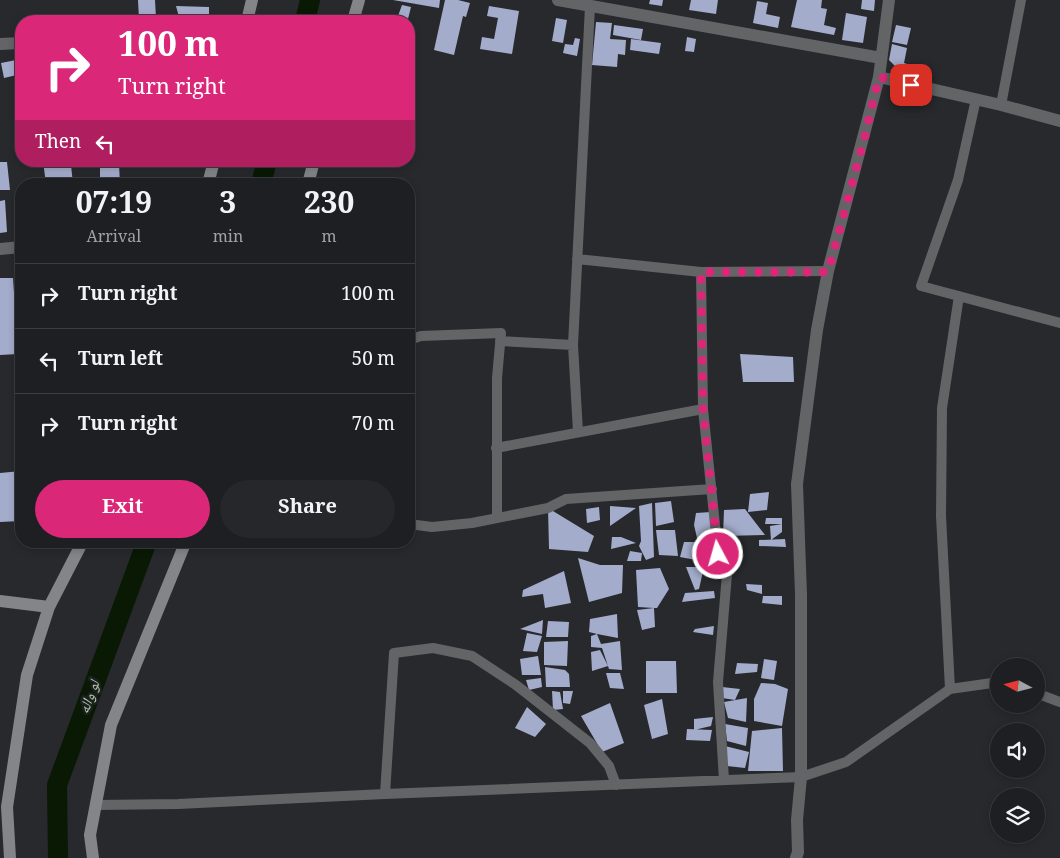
<!DOCTYPE html>
<html lang="en">
<head>
<meta charset="utf-8">
<style>
	:root { --surface:#1d1f22; --page:#25272a; --text:#f1f3f6; --muted:#a0a2a5; --line:#3b3d40; --accent:#db2777 }
	body { margin:0; font-family:Georgia,"Noto Naskh Arabic",serif; background:var(--page); color:var(--text); height:100vh; display:flex; flex-direction:column; font-size:19px; white-space:nowrap }
	* { box-sizing:border-box; margin:0 }
	p { font-size:16px; color:var(--muted) }
	.icon { flex:none; width:28px; height:28px; fill:none; stroke:currentColor; stroke-width:2; stroke-linecap:round; stroke-linejoin:round }
	.map { position:relative; flex:1; overflow:hidden }
	.side { position:absolute; left:15px; top:178px; width:400px; height:370px; display:flex; flex-direction:column; background:var(--surface); border-radius:20px; box-shadow:0 2px 8px #0003,0 0 0 1px var(--line) }
	.side>* { flex:none }
	.guide { position:absolute; left:15px; top:15px; width:400px; height:152px; border-radius:20px; box-shadow:0 2px 8px #0003,0 0 0 1px var(--line); background:#db2777; color:#fff; overflow:hidden }
	.needle { width:32px; rotate:277deg }
	.controls { position:absolute; left:990px; top:658px; display:grid; gap:10px }
	.controls a { display:grid; place-items:center; width:55px; height:55px; border-radius:50%; background:var(--surface); box-shadow:0 2px 8px #0003,0 0 0 1px var(--line); font-size:25px }
	.pin { position:absolute; display:grid; place-items:center; width:42px; height:42px; color:#fff; margin:-21px; border-radius:10px; box-shadow:0 2px 8px #0006 }
	.me { position:absolute; width:55px; margin:-28px; rotate:354deg; stroke-linejoin:round; filter:drop-shadow(0 0 4px #0008) }
	.turn { display:flex; align-items:center; gap:18px; height:105px; padding:0 20px; font-size:22px }
	.turn .icon { width:65px; height:65px; stroke-width:2.5 }
	.turn b { display:block; font-size:35px; line-height:42px }
	.then { display:flex; align-items:center; height:48px; padding:0 20px; background:#0003; gap:10px; font-size:19px }
	.eta { display:flex; justify-content:space-evenly; align-items:center; height:85px; text-align:center }
	.eta b { font-size:30px; font-weight:700; line-height:35px }
	.primary-button { display:flex; gap:10px; margin-top:auto; padding:10px 20px }
	.primary-button a { flex:1; height:58px; border-radius:30px; background:var(--accent); color:#fff; font-size:20px; font-weight:700; line-height:58px; text-align:center }
	.primary-button a+a { background:var(--page); color:var(--text) }
	ul { padding:0; list-style:none }
	li { display:flex; align-items:center; gap:15px; height:65px; padding:0 20px; border-top:1px solid var(--line) }
	li div { flex:1 }
	li b { display:block; font-size:19px }
	li em { font-style:normal }
	.map>svg:first-child { display:block }
</style>
</head>
<body>
<div class="map">
<svg width="1060" height="858" viewBox="0 0 1060 858">
	<rect width="100%" height="100%" fill="#27292d"/>
	<g fill="none" stroke-linecap="round" stroke-linejoin="round">
		<!-- canal -->
		<path stroke="#091904" stroke-width="20" d="M305 21 310 0
			M261 184 267 161
			M58 858 57 785 147 541"/>
	</g>
	<!-- building -->
	<path fill="#a4accc" d="M138 0H155L156 18 139 20Z
		M393 0H440L439 8Z
		M445 0H458L470 3 466 17 463 16 454 55 434 50Z
		M650 0H663L662 6 649 4Z
		M691 0H718L716 14 689 10Z
		M797 0H822L821 8 827 9 824 25 836 28 834 35 791 27Z
		M862 0H875L874 11 861 9Z
		M757 1 768 3 766 14 780 17 778 28 753 23Z
		M402 5 411 7 408 19 398 16Z
		M176 6 209 7V17H179Z
		M489 6 519 11 512 54 480 49 482 37 494 39 498 18 487 16Z
		M846 13 867 17 863 43 842 40Z
		M64 17V21H33V20Z
		M556 18 567 20 563 43 552 41Z
		M596 22 612 23 610 39 626 40 625 55 618 54 617 67 592 65Z
		M614 25 643 29 641 40 613 35Z
		M896 25 911 28 907 45 892 42Z
		M687 37 696 39 694 52 685 51Z
		M575 38 580 39 577 56 563 53 565 44 573 45Z
		M631 39 661 43 659 54 630 50Z
		M892 44 907 48 904 63 910 65 909 74 899 70 889 60Z
		M21 59V74L4 78 1 63Z
		M43 161H81L82 164 71 165 73 184H46Z
		M100 161H132V164H119L120 184H100Z
		M0 162H7L10 190H0Z
		M5 200 7 232 0 233V201Z
		M21 206V229H18L17 207Z
		M0 278H13L18 354 0 355Z
		M740 354 793 357 794 382H743Z
		M21 471V521L0 522V473Z
		M769 492 767 510 748 512 750 494Z
		M671 501 674 522 656 526 655 503Z
		M652 503 654 557 646 560 639 546 641 541 639 506Z
		M610 506 636 508 610 526Z
		M599 507 600 520 587 523 586 509Z
		M548 508 594 536 588 552 549 549Z
		M745 509 765 535 723 536 724 510Z
		M711 512 717 542 701 555 694 525 696 513Z
		M766 518H782V524H765Z
		M782 524V532L771 540 770 526Z
		M656 530H675L678 556 659 555Z
		M612 537H621L636 543 611 549Z
		M785 539 786 547 759 546V540Z
		M684 542H696V560L680 557Z
		M630 551 642 553 641 561H627Z
		M578 558 600 565H623L622 593 589 602Z
		M686 567H704L699 589 695 590Z
		M660 568 669 589 657 608H654L655 627 642 630 637 610 654 608 638 607 636 570Z
		M564 571 571 603 545 608 543 594 522 597 523 590Z
		M746 584 762 585V594L747 590Z
		M714 591 715 598 682 602 685 593Z
		M763 596H782V605L762 603Z
		M617 614 618 638 597 634 601 644 620 641 622 670 609 669 602 648 591 647V636L597 634 589 632 590 619Z
		M543 620 542 634 520 629Z
		M548 621 569 622 568 637H546Z
		M714 626 713 635 693 632 695 629Z
		M527 633 542 636 537 652 523 651Z
		M568 641 567 666 544 665V642Z
		M600 650 608 666 592 671 591 652Z
		M538 656 541 675H522L520 659Z
		M764 659 777 661 774 680 761 678Z
		M646 661H676L677 693H646Z
		M737 663 758 664 757 672 735 674Z
		M545 667 565 670 569 674 570 687H546Z
		M606 673H620L624 689 610 688Z
		M541 678 542 687 529 690 526 680Z
		M761 683 775 684 788 689 782 726 754 721V699Z
		M722 687 740 689 735 700 722 698Z
		M552 691 560 692 563 709 553 710Z
		M563 691H573L570 704 563 703Z
		M747 698 746 722 728 718 724 702Z
		M662 699 668 734 652 739 644 705Z
		M610 703 624 743 602 752 581 716Z
		M527 707 546 724 535 737 515 728Z
		M713 717 711 726 694 730V719Z
		M725 724 748 728 746 746 727 741Z
		M782 728 783 771H748L752 731Z
		M687 729 712 730 710 741 686 740Z
		M725 746 749 752 745 768 727 766Z"/>
	<g fill="none" stroke-linecap="round" stroke-linejoin="round">
		<!-- lane -->
		<path stroke="#636466" stroke-width="10" d="M976 99 958 180 921 286 1060 323
			M1001 105 1021 0
			M577 259 701 272 828 271
			M701 272 703 409 718 554 728 562 718 682 724 780
			M409 340 421 336 501 333 497 378V518
			M500 341 573 345
			M578 432 573 345 590 6
			M496 448 703 409
			M409 524 432 527 472 523 548 508 566 499 712 489
			M950 689 941 516 942 408 959 296
			M1036 693 1060 702
			M385 794 394 653 433 648 472 656 516 685 590 743 609 766 616 785
			M96 805 178 804 385 794 801 777 846 762 950 689 992 683 999 684"/>
		<!-- street -->
		<path stroke="#636466" stroke-width="12" d="M558 0 881 58
			M0 44 21 43
			M879 77 1001 105 1060 121
			M0 249 21 247
			M796 858 798 852 797 820 801 777V594L797 484 817 330 828 271 879 77 889 0"/>
		<!-- secondary -->
		<path stroke="#848588" stroke-width="12" d="M247 21 252 0
			M353 21 359 0
			M208 184 214 161
			M308 184 314 161
			M0 601 49 607
			M10 858 7 807 27 675 49 607 83 541
			M93 858 90 835 111 725 186 541"/>
	</g>
	<g fill="none" stroke-linecap="round" stroke-linejoin="round">
		<!-- route -->
		<path stroke="#db2777" stroke-width="9" stroke-dasharray="0 16.2" d="M718 554 703 409 701 272H828L864 140 879 77 911 85"/>
	</g>
	<g text-anchor="middle" stroke-width="5" stroke-linejoin="round" paint-order="stroke">
		<!-- water labels -->
		<g font-size="15" font-style="italic" fill="#add2a2" stroke="#1e1f23">
			<text transform="translate(89 697) rotate(-70)" y="5">لو واله</text>
		</g>
	</g>
</svg>
<div class="controls">
<a><svg class="needle" viewBox="-14 -14 28 28"><path d="M0-13l5 13h-10z" fill="#e53935"/><path d="M0 13l5-13h-10z" fill="#a0a2a5"/></svg></a>
<a><svg class="icon" aria-label="sound" viewBox="0 0 24 24"><path d="M4 9h4l5-4v14l-5-4H4zM17 9q2 3 0 6"/></svg></a>
<a><svg class="icon" aria-label="layers" viewBox="0 0 24 24"><path d="M12 4l9 5-9 5-9-5zM3 14l9 5 9-5"/></svg></a>
</div>
<div class="pin" style="left:911px;top:85px;background:#d93025"><svg class="icon" aria-label="arrive" viewBox="0 0 24 24"><path d="M6 21V4h12l-3 4 3 4H6"/></svg></div>
<svg class="me" style="left:718px;top:554px" viewBox="-20 -20 40 40"><circle r="17" fill="#db2777" stroke="#fff" stroke-width="3"/><path d="M0-11L8 9 0 5-8 9z" fill="#fff"/></svg>
<div class="guide">
<div class="turn"><svg class="icon" aria-label="right" viewBox="0 0 24 24"><path d="M7 20v-9h11M14 6l5 5-5 5"/></svg><div><b>100 m</b>Turn right</div></div>
<div class="then">Then<svg class="icon" aria-label="left" viewBox="0 0 24 24"><path d="M17 20v-9H6M10 6l-5 5 5 5"/></svg></div>
</div>
<section class="side">
<div class="eta">
<div><b>07:19</b><p>Arrival</p></div>
<div><b>3</b><p>min</p></div>
<div><b>230</b><p>m</p></div>
</div>
<ul>
<li><svg class="icon" aria-label="right" viewBox="0 0 24 24"><path d="M7 20v-9h11M14 6l5 5-5 5"/></svg><div><b>Turn right</b></div><em>100 m</em></li>
<li><svg class="icon" aria-label="left" viewBox="0 0 24 24"><path d="M17 20v-9H6M10 6l-5 5 5 5"/></svg><div><b>Turn left</b></div><em>50 m</em></li>
<li><svg class="icon" aria-label="right" viewBox="0 0 24 24"><path d="M7 20v-9h11M14 6l5 5-5 5"/></svg><div><b>Turn right</b></div><em>70 m</em></li>
</ul>
<div class="primary-button"><a>Exit</a><a>Share</a></div>
</section>
</div>
</body>
</html>
